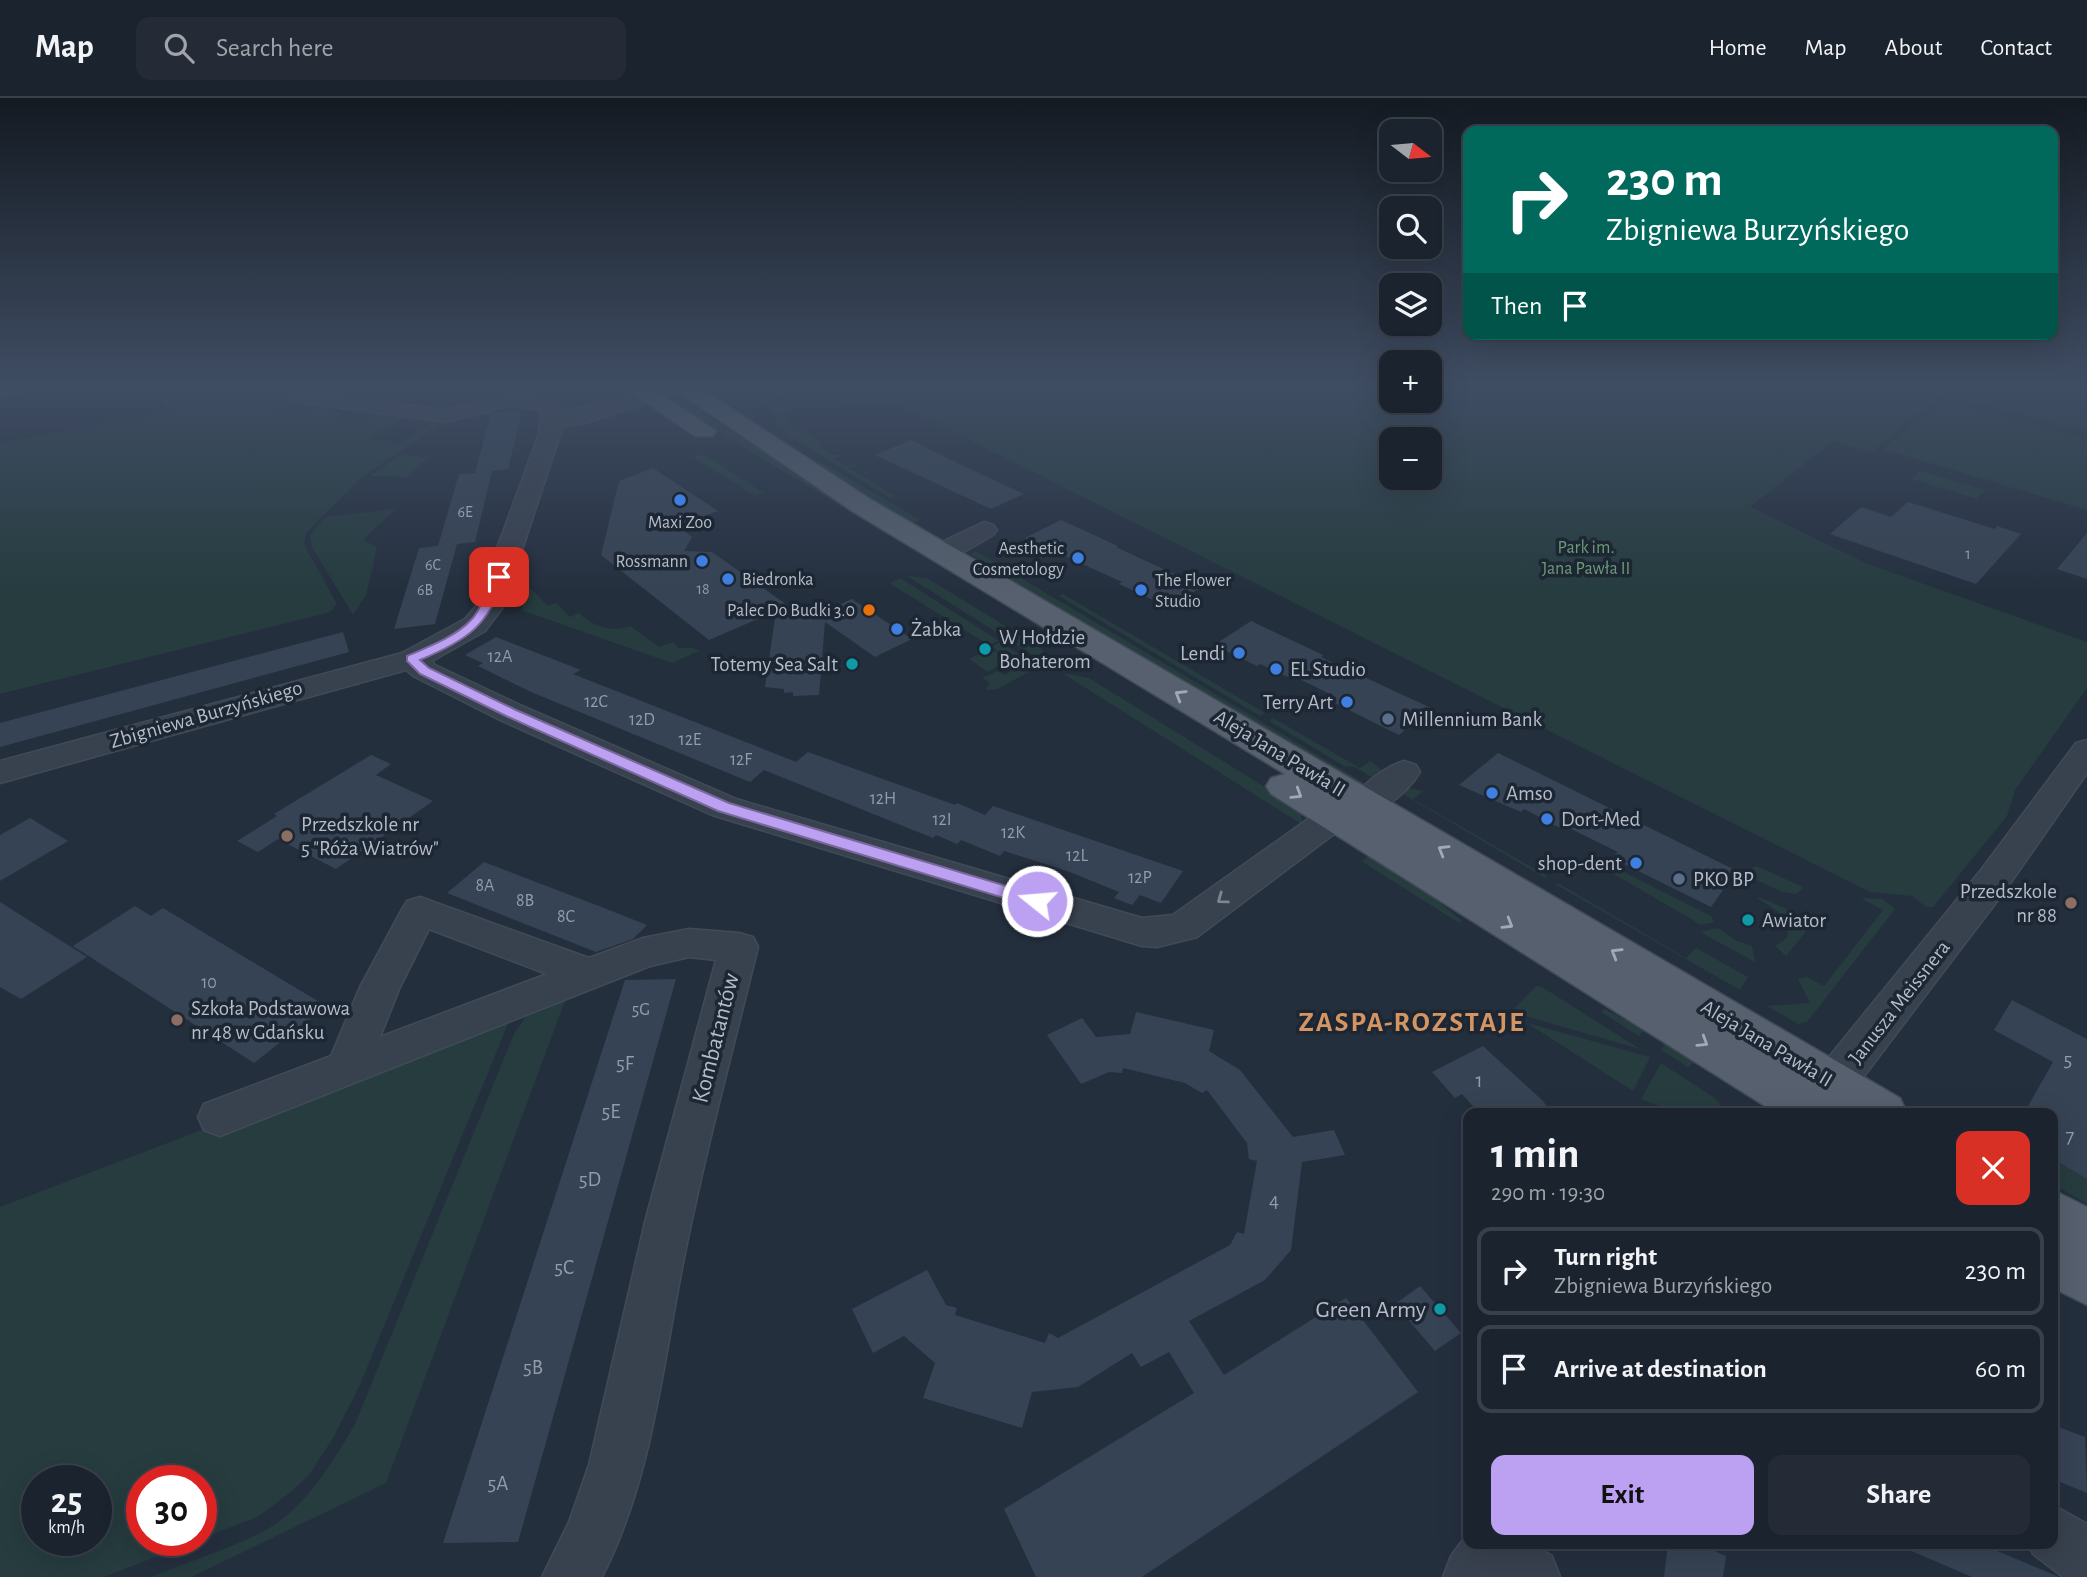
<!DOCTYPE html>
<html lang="en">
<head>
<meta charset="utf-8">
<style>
	:root { --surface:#1b232e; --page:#242b36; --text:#f1f3f6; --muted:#a0a4aa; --line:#39404a; --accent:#bca0f2 }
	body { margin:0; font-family:"Alegreya Sans",sans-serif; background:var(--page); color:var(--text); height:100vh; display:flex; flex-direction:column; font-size:26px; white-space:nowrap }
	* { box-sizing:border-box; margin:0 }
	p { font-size:23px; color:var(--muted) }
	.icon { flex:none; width:38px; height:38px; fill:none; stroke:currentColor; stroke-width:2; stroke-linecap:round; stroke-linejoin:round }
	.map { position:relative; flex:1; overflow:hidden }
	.panel { position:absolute; left:1463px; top:1010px; width:595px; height:441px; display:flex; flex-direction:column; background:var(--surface); border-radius:14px; box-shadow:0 7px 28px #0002,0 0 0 2px var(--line) }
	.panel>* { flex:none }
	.top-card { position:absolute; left:1463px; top:28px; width:595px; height:214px; border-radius:14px; box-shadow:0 7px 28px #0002,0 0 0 2px var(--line); background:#00695c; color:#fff; overflow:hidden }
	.needle { width:46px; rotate:106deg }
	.fabs { position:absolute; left:1379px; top:21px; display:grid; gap:14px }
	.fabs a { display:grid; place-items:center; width:63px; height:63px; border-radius:14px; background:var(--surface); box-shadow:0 7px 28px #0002,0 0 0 2px var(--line); font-size:35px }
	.speed { position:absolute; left:21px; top:1367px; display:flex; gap:14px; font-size:35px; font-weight:700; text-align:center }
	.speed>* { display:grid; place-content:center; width:91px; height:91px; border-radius:50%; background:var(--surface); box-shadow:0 7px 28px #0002,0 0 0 2px var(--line); line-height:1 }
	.speed small { font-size:18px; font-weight:400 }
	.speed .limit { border:10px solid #d22; background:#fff; color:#111 }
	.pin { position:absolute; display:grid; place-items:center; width:60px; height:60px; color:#fff; margin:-30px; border-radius:14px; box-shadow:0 4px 10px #0006 }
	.me { position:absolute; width:77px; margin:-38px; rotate:287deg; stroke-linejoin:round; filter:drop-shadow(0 0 5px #0008) }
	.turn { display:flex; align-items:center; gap:24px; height:147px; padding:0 28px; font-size:32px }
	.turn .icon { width:91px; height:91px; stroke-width:2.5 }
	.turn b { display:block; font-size:49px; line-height:60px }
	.then { display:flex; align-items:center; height:66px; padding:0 28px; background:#0003; gap:14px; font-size:26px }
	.round { display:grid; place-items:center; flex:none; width:74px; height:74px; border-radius:14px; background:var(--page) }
	.headline { display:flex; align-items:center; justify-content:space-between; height:119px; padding:0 28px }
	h1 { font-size:42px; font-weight:600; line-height:52px }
	.primary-button { display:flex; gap:14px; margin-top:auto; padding:14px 28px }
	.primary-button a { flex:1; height:80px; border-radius:14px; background:var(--accent); color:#111; font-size:28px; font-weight:600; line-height:80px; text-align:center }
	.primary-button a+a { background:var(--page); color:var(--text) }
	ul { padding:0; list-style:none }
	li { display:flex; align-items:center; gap:21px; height:88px; margin:0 14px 10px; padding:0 14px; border:4px solid var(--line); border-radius:14px }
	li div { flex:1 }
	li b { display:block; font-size:26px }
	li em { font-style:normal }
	header { display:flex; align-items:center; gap:42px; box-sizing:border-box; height:98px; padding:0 35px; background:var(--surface); border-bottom:2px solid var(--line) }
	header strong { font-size:33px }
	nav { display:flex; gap:38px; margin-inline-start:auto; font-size:24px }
	.search { width:490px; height:63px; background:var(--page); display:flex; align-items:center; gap:18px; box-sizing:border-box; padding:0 24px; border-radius:14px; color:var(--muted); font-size:26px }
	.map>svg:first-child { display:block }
</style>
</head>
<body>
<header>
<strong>Map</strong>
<div class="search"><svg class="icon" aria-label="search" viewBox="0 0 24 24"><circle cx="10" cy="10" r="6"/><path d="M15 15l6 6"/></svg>Search here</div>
<nav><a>Home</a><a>Map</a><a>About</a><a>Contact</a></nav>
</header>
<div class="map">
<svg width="2087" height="1479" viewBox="0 0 2087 1479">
	<rect width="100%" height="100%" fill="#242f3e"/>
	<!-- green -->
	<path fill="#263c3f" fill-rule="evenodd" d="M143 288H218L272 297 242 305 302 317 315 310 344 314 332 321 361 325 380 314 408 317 370 341 400 345 439 321 445 323 361 380 307 434 304 444 307 452 337 506 330 514 0 596V345L172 314Z
		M743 288H749L771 303 805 305 779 316 790 317 788 323 820 344 819 348 834 357H842L833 361 845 368 857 366 848 370 860 377 870 373 862 378 895 398 890 400 775 329 778 318Z
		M771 288H1391V303H1430V288H2087V334L1966 302 1960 306 1937 300 1872 354 1833 343 1750 409 1868 466 2087 544V590L2015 692 2007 718 1933 809H1926L1912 798 1870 794 902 308 824 301 788 302ZM1391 341H1430V380H1391Z
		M1943 303 2087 341V412L1883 351Z
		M686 304C753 349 824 390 892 434L887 436 674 307Z
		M402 356 427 360 407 379 370 378Z
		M704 356 764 395 755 398 693 359Z
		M815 361 919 421V423L910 426 833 378Z
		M1920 373 1985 392 1977 401 1911 381Z
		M395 411 363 442 377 449 366 497 353 517 312 449 310 438 325 419Z
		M976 453 1351 677 1369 688H1362L1035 500 971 456Z
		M907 478 927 480 1038 548 1044 554V564Z
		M900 480 998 542V543L989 547 889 485Z
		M528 488 548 508 556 505 570 519 579 515C592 528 613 535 630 528L659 549 673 544 679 550H693L699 553 672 565 521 512Z
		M1063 496 1265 615 1260 618 1059 498Z
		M1000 544 1038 569 998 591 985 592 990 585 982 580 997 573 1005 577 1011 573 1001 567 988 574 969 561 981 555 998 553 992 549Z
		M1062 575 1089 580 1289 704 1301 717 1303 727Z
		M1273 620 1360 670 1371 663 1383 673 1379 684 1355 669 1344 668 1269 623Z
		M1408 690 1423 693 1413 701 1547 778 1545 780 1398 693Z
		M1370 757 1421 789 1462 823 1459 825 1361 763Z
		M1606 765 1711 818 1714 824 1701 827 1602 769Z
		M1756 768 1799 787 1804 790 1796 796 1782 794 1743 776Z
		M1558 785 1686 860 1696 850 1748 879 1740 892 1555 786Z
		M1759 799C1775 806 1803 814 1805 835L1786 858 1775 848 1787 840C1791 820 1773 809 1758 801Z
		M1864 800 1882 801 1895 811 1807 924 1798 926 1767 908 1810 905 1798 881 1807 879 1824 888 1883 812 1862 801Z
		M1718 830 1737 843 1752 848 1755 864 1700 834Z
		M1536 888 1542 889 1640 951 1525 918 1514 911Z
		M569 892 386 1385 191 1479H151C188 1463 248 1446 280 1423 312 1399 335 1360 355 1326L514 936 534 906Z
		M1604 911 1701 960 1688 969 1661 952 1665 946 1643 933 1639 938 1601 914Z
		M506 916 510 921 359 1289 333 1340 309 1377 292 1393 259 1418 201 1441V1382H142V1442H199L104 1479H0V1109ZM37 1382H96V1442H37Z
		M1527 925 1650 959 1633 993Z
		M1661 965 1715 1000 1727 1015H1678L1641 1001Z
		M2053 1061 2087 1081V1106L2053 1086Z"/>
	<!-- building -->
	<path fill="#364354" d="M522 312 508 371 492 373 475 444 457 446 435 526 394 531 419 450 438 448 459 376 475 375 491 315Z
		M911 342 955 364 1024 396 991 411 875 357Z
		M653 370 718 413 677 428 692 439 684 453 712 454 807 521 852 501 912 541 875 559 825 524 819 597 793 598V594L784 595V591L765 589 776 513 709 542 601 457 619 383Z
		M1908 404 1995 431 1997 428 2021 436 1976 486 1830 436 1861 409 1891 419Z
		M1061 422 1118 448 1116 449 1202 489 1168 509 1119 486 1122 484 1025 440Z
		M2087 435V481L2057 471Z
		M1251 523 1323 557 1321 559 1431 610 1399 637 1335 605 1337 603 1329 599 1332 597 1293 578 1290 580 1260 566 1257 568 1214 547Z
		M343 534 349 554 0 649V625Z
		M496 539 581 572 573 576 796 664 808 654 955 707 957 705 985 717 993 708 1183 773 1161 805 1140 797 1132 807 1114 800 1119 794 1070 774 1004 753 1000 758 961 742 957 746 936 737 933 740 764 672 750 684 531 594 478 568 483 565 465 557Z
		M1498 655 1733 771 1723 786 1726 788 1711 809 1624 766 1627 763 1615 757 1618 754 1565 728 1562 731 1524 711 1521 714 1459 687Z
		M371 657 391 666 376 677 433 703 336 771 278 741 258 754 237 743 277 718 274 716Z
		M30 720 68 743 0 783V737Z
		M484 764 604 810 647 827 633 841 596 854 447 795Z
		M0 804 87 859 21 901 0 889Z
		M135 808 151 818 163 810 326 908 254 965 73 848Z
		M676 881 518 1444 443 1445 625 882Z
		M2012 902 2087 941V1081L2053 1061V1015H2024L2053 964 1994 932Z
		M1136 914 1214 932 1209 953 1240 972 1293 1039 1334 1032 1345 1057 1302 1064 1291 1152 1265 1182 1189 1223 1224 1277 1346 1200 1418 1294 1142 1479H1036L1004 1411 1194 1295 1169 1254 1141 1269 1132 1255 1078 1289 1032 1294 1022 1330 923 1300 935 1265 904 1238 873 1255 852 1211 927 1172 946 1207 957 1210 955 1217 1045 1245 1049 1235 1058 1240 1230 1147 1237 1134 1244 1136 1257 1063 1249 1061 1247 1045 1207 992 1202 995 1185 985 1123 970 1122 975 1109 974 1081 986 1047 937 1082 920 1096 939 1130 936Z
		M1483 948 1543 1003 1552 1015H1479L1462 996 1455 1000 1432 974Z
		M1420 1188 1461 1235 1435 1253 1395 1206Z
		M2053 1327 2085 1339 2087 1395 2053 1381Z
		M1668 1446H1698L1726 1458 1723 1479H1664Z
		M1895 1446H1981L2059 1479H1972Z"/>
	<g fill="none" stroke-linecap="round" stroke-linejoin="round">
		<defs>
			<path id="minor" d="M657 288H689L686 292 585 325 563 328 503 509 485 533 432 563 435 567 522 608 736 701 1142 820 1173 817 1322 711 1334 708 1346 711 1351 719 1346 727 1197 839 1157 849 1142 848 712 717 500 622 415 579 406 572 0 685V663L402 555 465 521 476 508 539 336 541 312 509 308 446 324 291 303 281 297 284 293 291 291 446 312 509 296 537 297 558 305 563 315Z
				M984 424 993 427 997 432 993 437C975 447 952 465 931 459L927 454 931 449Z
				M2087 642V675L2007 790 1836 1015H1788L1794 1002 1981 772 2076 645Z
				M1404 663 1416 667 1420 674C1407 695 1378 721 1353 714L1348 706C1359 689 1384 669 1404 663Z
				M420 799 589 860 643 840 689 831 739 835 753 839 758 849C732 954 704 1059 683 1165 662 1271 652 1381 602 1479H542L569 1424 589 1367 645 1124 716 862 689 859 650 868 220 1038 204 1032 198 1019 204 1006 331 958 360 889 401 813 407 803ZM429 831 547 876 380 939 400 889Z
				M2053 1407 2087 1426V1479H2063L2033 1456 2028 1446H2053Z
				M1468 1435V1446H1532L1552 1458 1560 1479H1443L1451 1458Z"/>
			<path id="major" d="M0 288H24L21 293 0 298Z
				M622 288H649L716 333 713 338H695Z
				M670 288H697L870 401 1900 1000 1907 1015H1776L1271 696 1266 688 1271 680 1285 676 852 413Z
				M2053 1092 2087 1109V1207L2053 1190Z"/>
		</defs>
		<!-- minor casing -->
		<use href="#minor" stroke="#414a57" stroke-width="3"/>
		<!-- major casing -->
		<use href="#major" stroke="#414a57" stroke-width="3"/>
		<!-- minor -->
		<use href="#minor" fill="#38414e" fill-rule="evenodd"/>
		<!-- major -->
		<use href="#major" fill="#56606e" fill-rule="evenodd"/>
	</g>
	<!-- one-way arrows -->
	<defs><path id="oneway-chevron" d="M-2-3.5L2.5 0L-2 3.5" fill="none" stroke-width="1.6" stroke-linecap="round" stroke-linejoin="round" transform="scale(1.75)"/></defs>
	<g stroke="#a1aab7">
		<use href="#oneway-chevron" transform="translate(1180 597) rotate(-149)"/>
		<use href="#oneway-chevron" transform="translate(1297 696) rotate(32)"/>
		<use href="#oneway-chevron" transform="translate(1443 752) rotate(-149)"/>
		<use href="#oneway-chevron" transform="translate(1508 826) rotate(31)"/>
		<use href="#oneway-chevron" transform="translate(1616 855) rotate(-149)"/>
		<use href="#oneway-chevron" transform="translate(1703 944) rotate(32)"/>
	</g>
	<use stroke="#7c8592" href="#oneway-chevron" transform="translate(1222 801) rotate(144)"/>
	<!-- sky -->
	<linearGradient id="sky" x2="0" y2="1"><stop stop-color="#141a22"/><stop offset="0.58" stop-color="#3f4d63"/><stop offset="1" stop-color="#3f4d63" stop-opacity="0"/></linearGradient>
	<rect width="2087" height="495" fill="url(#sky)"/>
	<!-- route -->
	<path fill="#bca0f2" stroke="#7a689d" stroke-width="2" d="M499 475 505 479C488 528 468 542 420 562L429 570 516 612 729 705 1043 799 1046 803 1043 808 1037 810 718 713 506 618 420 576 407 563V558C428 549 455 539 471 522 483 511 489 480 499 475Z"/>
	<!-- markers -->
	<g fill="#3f7fe0" stroke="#1d2633" stroke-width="2.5">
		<circle cx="680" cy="402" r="7"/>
		<circle cx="1078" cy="460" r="7"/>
		<circle cx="702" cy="463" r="7"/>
		<circle cx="728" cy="481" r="7"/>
		<circle cx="1141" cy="492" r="7"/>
		<circle cx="897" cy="531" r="7"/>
		<circle cx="1239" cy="555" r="7"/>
		<circle cx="1276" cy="571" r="7"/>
		<circle cx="1347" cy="604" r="7"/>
		<circle cx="1492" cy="695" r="7"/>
		<circle cx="1547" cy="721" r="7"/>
		<circle cx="1636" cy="765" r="7"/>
	</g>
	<circle fill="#e8710a" stroke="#1d2633" stroke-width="2.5" cx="869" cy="512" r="7"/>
	<g fill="#0f9aa8" stroke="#1d2633" stroke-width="2.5">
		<circle cx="985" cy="551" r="7"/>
		<circle cx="852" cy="566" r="7"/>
		<circle cx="1748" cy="822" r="7"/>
		<circle cx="1440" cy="1211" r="7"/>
	</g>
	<g fill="#5c6f8a" stroke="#1d2633" stroke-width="2.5">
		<circle cx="1388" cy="621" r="7"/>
		<circle cx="1679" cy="781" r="7"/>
	</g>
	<g fill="#8d6e63" stroke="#1d2633" stroke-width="2.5">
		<circle cx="287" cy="738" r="7"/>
		<circle cx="2071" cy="805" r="7"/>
		<circle cx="177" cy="922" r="7"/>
	</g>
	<g text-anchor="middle" stroke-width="7" stroke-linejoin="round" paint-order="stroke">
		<!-- far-number labels -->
		<g font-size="16" fill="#929caa">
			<text x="465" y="419">6E</text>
			<text x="1968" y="461">1</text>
			<text x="433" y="472">6C</text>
			<text x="703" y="496">18</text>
			<text x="425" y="497">6B</text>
		</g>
		<!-- far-poi labels -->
		<g font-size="18" fill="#b4bcc9" stroke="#1d2633" text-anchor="end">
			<text x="680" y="430" text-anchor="middle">Maxi Zoo</text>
			<text x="1064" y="456">Aesthetic<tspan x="1064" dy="21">Cosmetology</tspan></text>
			<text x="688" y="469">Rossmann</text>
			<text x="742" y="487" text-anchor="start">Biedronka</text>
			<text x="1155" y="488" text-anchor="start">The Flower<tspan x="1155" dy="21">Studio</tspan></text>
			<text x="855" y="518">Palec Do Budki 3.0</text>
		</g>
		<!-- far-park labels -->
		<g font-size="18" fill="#6b9a76" stroke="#1d2633">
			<text x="1586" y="455">Park im.<tspan x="1586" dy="21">Jana Pawła II</tspan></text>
		</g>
		<!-- number labels -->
		<g font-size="18" fill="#929caa">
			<text x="500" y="564">12A</text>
			<text x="596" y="609">12C</text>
			<text x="642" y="627">12D</text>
			<text x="690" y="647">12E</text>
			<text x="741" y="667">12F</text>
			<text x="883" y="706">12H</text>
			<text x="942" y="727">12I</text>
			<text x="1013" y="740">12K</text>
			<text x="1077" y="763">12L</text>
			<text x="1140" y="785">12P</text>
			<text x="485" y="793">8A</text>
			<text x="525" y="808">8B</text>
			<text x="566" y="824">8C</text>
			<text x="209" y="890">10</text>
			<text x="641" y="917">5G</text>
		</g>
		<!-- poi labels -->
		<g font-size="21" fill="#b4bcc9" stroke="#1d2633" text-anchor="start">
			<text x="911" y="538">Żabka</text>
			<text x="999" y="546">W Hołdzie<tspan x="999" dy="24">Bohaterom</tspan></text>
			<text x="1225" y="562" text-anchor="end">Lendi</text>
			<text x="838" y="573" text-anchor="end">Totemy Sea Salt</text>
			<text x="1290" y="578">EL Studio</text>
			<text x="1333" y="611" text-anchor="end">Terry Art</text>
			<text x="1402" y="628">Millennium Bank</text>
			<text x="1506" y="702">Amso</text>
			<text x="1561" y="728">Dort-Med</text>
			<text x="301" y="733">Przedszkole nr<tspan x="301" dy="24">5 "Róża Wiatrów"</tspan></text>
			<text x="1622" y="772" text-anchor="end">shop-dent</text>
			<text x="1693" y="788">PKO BP</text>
			<text x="2057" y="800" text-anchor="end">Przedszkole<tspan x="2057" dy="24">nr 88</tspan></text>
			<text x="1762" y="829">Awiator</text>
			<text x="191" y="917">Szkoła Podstawowa<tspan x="191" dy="24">nr 48 w Gdańsku</tspan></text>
		</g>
		<!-- street labels -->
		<g font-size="21" fill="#b4bcc9" stroke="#1d2633">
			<text transform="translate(206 616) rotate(-16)" y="7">Zbigniewa Burzyńskiego</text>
			<text transform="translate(1280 655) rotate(31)" y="7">Aleja Jana Pawła II</text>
			<text transform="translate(1899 904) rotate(-52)" y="7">Janusza Meissnera</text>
			<text transform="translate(1767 945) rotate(31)" y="7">Aleja Jana Pawła II</text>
		</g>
		<!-- near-number labels -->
		<g font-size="21" fill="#929caa">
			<text x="2068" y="968">5</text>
			<text x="625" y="972">5F</text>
			<text x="1479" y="989">1</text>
			<text x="611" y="1020">5E</text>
			<text x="2070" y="1045">7</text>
			<text x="590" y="1088">5D</text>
			<text x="1274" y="1109">4</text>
			<text x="564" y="1176">5C</text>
			<text x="533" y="1276">5B</text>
			<text x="498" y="1392">5A</text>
		</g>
		<!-- near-street labels -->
		<g font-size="24" fill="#b4bcc9" stroke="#1d2633">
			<text transform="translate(715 940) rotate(-76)" y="8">Kombatantów</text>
		</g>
		<!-- near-poi labels -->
		<g font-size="24" fill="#b4bcc9" stroke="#1d2633" text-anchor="end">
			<text x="1426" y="1219">Green Army</text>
		</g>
		<!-- district labels -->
		<g font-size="28" font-weight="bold" letter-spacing="2" fill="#d59563" stroke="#1d2633">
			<text x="1412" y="933">ZASPA-ROZSTAJE</text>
		</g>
	</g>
</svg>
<div class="fabs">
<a><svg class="needle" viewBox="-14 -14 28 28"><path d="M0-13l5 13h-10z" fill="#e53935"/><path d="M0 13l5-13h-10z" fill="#a0a4aa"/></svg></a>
<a><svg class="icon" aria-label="search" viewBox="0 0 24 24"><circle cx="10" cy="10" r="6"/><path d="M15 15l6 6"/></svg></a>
<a><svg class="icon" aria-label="layers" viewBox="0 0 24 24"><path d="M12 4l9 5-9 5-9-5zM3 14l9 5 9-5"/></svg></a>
<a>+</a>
<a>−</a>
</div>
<div class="speed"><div>25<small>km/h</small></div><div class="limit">30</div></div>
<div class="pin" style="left:499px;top:479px;background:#d93025"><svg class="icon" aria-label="arrive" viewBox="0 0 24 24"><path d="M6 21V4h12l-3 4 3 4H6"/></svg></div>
<svg class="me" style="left:1037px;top:803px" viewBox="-20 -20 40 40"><circle r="17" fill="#bca0f2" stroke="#fff" stroke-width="3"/><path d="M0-11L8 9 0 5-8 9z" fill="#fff"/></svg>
<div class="top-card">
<div class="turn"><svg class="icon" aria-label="right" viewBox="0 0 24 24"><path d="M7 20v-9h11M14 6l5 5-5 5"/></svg><div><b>230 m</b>Zbigniewa Burzyńskiego</div></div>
<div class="then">Then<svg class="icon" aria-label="arrive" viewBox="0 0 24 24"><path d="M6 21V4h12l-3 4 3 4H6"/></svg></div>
</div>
<section class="panel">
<div class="headline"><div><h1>1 min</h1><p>290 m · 19:30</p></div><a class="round" style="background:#d93025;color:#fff"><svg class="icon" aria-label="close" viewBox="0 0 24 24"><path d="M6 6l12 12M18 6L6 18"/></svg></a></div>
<ul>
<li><svg class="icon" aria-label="right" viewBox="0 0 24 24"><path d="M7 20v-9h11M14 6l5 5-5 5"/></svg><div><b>Turn right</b><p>Zbigniewa Burzyńskiego</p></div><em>230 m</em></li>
<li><svg class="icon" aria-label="arrive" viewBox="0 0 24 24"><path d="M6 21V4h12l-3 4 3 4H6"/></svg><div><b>Arrive at destination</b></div><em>60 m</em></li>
</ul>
<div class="primary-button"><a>Exit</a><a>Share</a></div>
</section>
</div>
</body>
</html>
